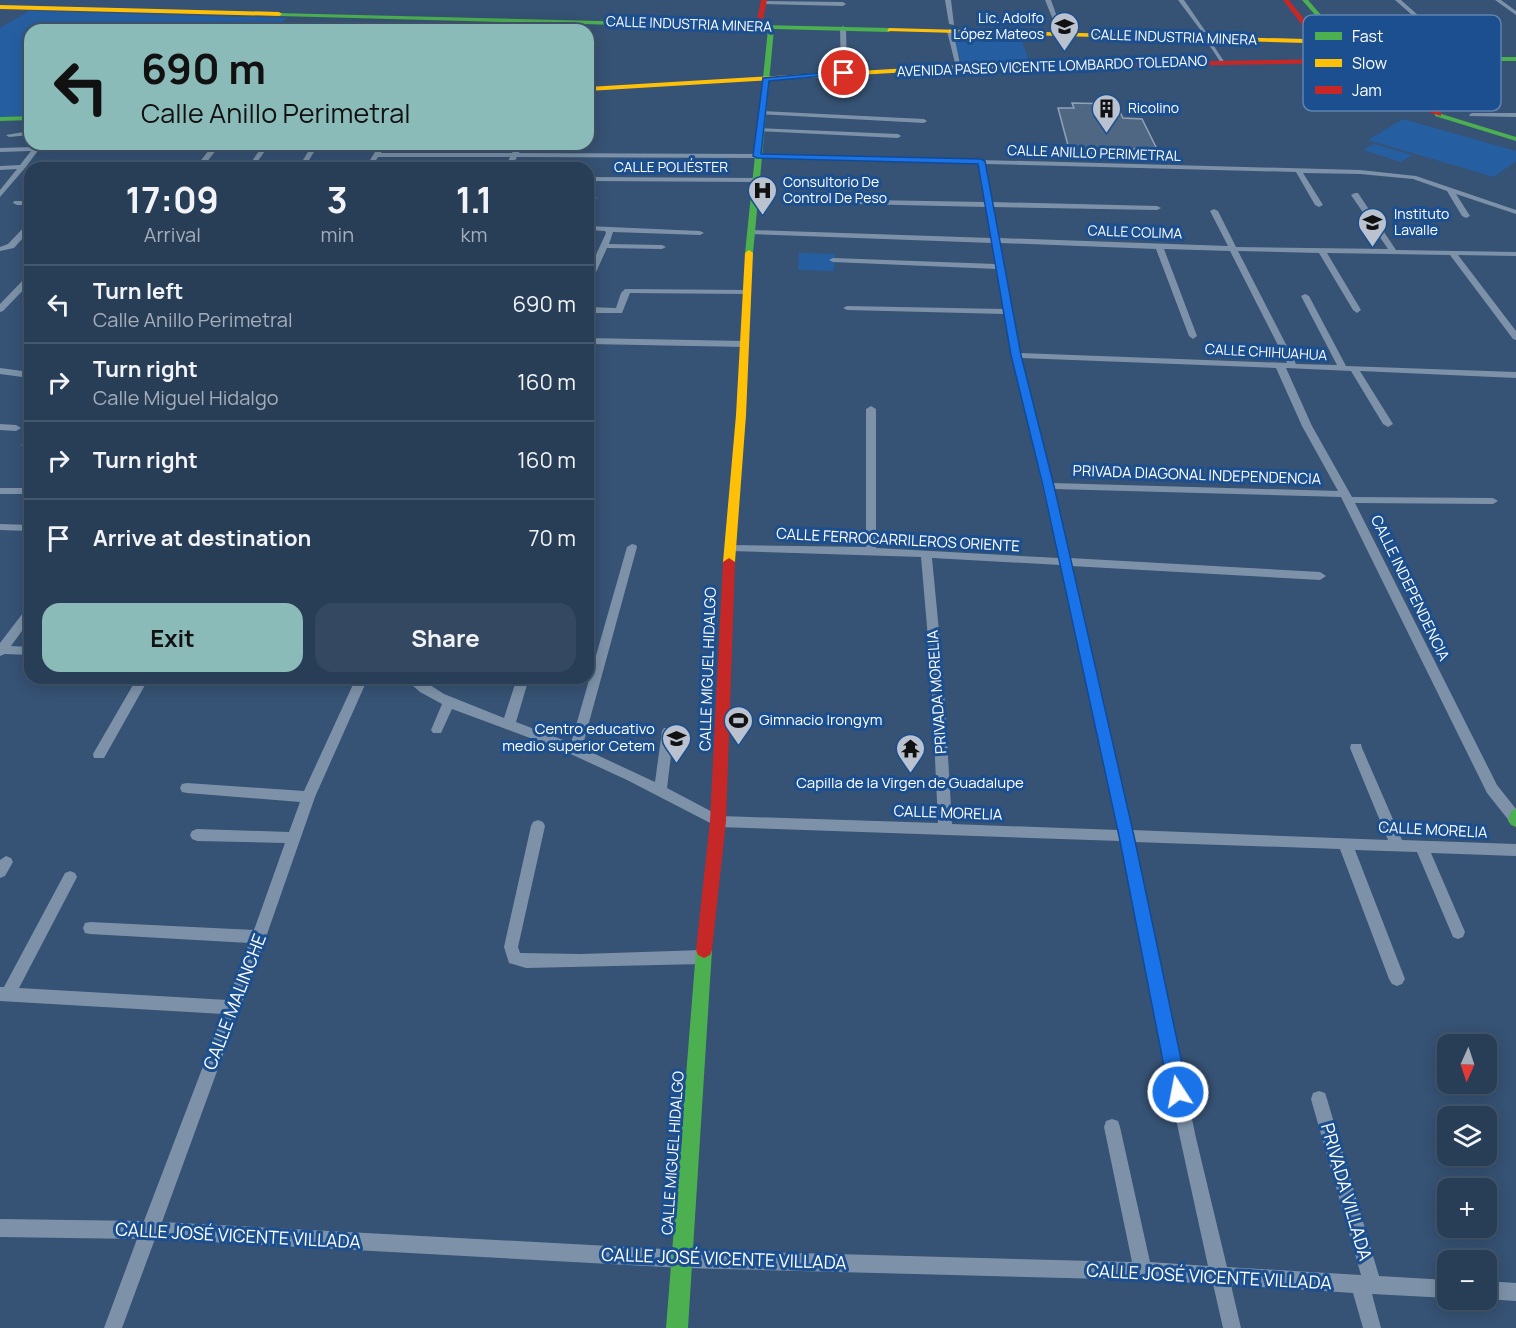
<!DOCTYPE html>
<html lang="en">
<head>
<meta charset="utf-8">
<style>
	:root { --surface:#283e57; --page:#344961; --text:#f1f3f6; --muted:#a5aeba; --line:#44576d; --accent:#8bbbb9 }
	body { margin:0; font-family:Manrope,sans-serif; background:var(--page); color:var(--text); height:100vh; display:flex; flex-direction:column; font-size:22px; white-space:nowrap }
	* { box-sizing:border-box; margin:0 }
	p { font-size:20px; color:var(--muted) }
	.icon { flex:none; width:33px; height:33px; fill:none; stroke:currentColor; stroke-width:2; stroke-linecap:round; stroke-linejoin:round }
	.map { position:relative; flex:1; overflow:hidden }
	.details { position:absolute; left:24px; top:162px; width:570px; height:522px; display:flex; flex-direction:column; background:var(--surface); border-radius:18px; box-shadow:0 3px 15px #0003,0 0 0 2px var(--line) }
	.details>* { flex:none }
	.guide { position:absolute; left:24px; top:24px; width:570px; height:126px; border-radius:18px; box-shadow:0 3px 15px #0003,0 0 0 2px var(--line); background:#8bbbb9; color:#111; overflow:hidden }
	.needle { width:39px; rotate:183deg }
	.tools { position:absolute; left:1437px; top:1034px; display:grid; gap:12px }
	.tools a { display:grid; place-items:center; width:60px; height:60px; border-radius:12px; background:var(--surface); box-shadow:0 3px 15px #0003,0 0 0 2px var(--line); font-size:30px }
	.pin { position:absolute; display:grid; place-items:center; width:51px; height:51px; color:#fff; margin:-26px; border:3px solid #fff; border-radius:50%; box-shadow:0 2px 6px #0007 }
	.me { position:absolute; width:66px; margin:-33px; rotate:349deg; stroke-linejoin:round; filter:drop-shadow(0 0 4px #0008) }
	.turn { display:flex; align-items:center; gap:21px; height:126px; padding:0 18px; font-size:27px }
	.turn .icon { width:78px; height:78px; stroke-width:2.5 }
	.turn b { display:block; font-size:42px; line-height:51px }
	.eta { display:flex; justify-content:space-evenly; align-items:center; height:102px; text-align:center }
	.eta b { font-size:36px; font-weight:700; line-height:42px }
	.button { display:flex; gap:12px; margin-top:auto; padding:12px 18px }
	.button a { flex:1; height:69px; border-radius:18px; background:var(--accent); color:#111; font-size:24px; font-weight:700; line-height:69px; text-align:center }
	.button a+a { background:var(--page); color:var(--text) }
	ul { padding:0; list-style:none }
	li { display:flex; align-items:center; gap:18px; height:78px; padding:0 18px; border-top:2px solid var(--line) }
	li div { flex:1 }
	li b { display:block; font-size:22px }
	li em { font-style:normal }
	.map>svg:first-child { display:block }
</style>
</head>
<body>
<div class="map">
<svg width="1516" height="1328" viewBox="0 0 1516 1328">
	<rect width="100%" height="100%" fill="#365274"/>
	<!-- green -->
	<path fill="#265fa1" d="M29 11 287 18 274 30H30V115L0 117V28Z
		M952 35H982L984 40 1022 41 1029 61 962 64Z
		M1403 119 1516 151V161L1494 177 1368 140Z
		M1374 144 1412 155 1401 162 1363 150Z
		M799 253 835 254 834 271 798 270Z"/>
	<!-- building -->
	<path fill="#506783" stroke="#92a2b6" stroke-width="1.5" d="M1072 103 1116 104 1123 118 1142 119 1157 149H1129L1132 154 1070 153 1058 108H1074Z"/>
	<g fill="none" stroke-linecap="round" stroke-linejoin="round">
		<!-- street -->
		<path fill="#7d92a8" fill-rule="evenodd" d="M945 0H951L954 25 949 24Z
			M1045 0H1051L1061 28 1056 27Z
			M1178 0H1184L1206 32H1202Z
			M1395 0H1401L1466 58V60H1462L1441 42 1338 41 1335 39 1338 37 1438 38Z
			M1495 0H1501L1516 11V15Z
			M763 1 843 2 846 4 843 6 761 4Z
			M843 26 846 28 847 73 844 75 841 73 840 28Z
			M950 29 953 31 961 68 956 67 947 31Z
			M1204 37H1208L1225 63H1221Z
			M761 111 924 119 927 121 924 123 759 114V112Z
			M1472 113H1516V117L1470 116 1469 115Z
			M759 128 898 134 901 136 898 138 757 131 756 130Z
			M30 131V135L9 137 6 135Z
			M37 144H43L25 168 0 197V190L17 169 0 170V166L20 165 31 151 0 152V148L34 147Z
			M126 144H132L127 150H123Z
			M168 144H175L169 150H165L164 149Z
			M214 144H221L202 168H168L171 166 197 165Z
			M264 144H270L253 168H247Z
			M313 144H319L304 168H298Z
			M380 144H386L381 153H512L517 144H523L519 153 757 154 1360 170 1416 176 1516 210V214L1456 194 1470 216 1466 218 1462 216 1447 191 1413 179 1360 174 1303 173 1323 205 1319 207 1315 205 1296 172 985 164 992 202 1157 206 1161 208 1157 210 993 207 999 238 1228 246 1210 211 1214 209 1218 211 1236 247 1388 249 1351 195 1355 193H1358L1396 250 1516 252V256L1458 255 1516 331V340L1513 339 1450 255 1327 253 1361 310 1357 313 1353 310 1319 253 1238 251 1296 364 1337 365 1301 296 1305 294 1309 296 1346 366 1516 372V378L1360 371 1393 424 1388 427 1383 424 1351 371 1286 368 1312 426 1352 497 1493 498 1498 501 1493 504 1355 503 1497 785 1516 809V823L1510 822 1487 793 1341 497 1054 489 1070 558 1320 572 1326 576 1320 580 1071 566 1132 830 1388 840 1350 748 1351 744H1361L1362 748 1402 840 1516 844V856L1431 853 1465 932 1463 937 1458 939 1453 937 1417 852 1355 850 1405 979 1402 984 1397 986 1392 984 1389 979 1340 849 1134 842 1196 1138 1227 1267 1361 1275 1311 1099 1313 1093 1319 1091 1325 1093 1327 1099 1379 1276 1448 1280V1298L1372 1294 1381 1328H1363L1353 1293 1231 1285 1241 1328H1223L1213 1284 1143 1280 683 1268 155 1239 122 1328H104L137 1239 0 1237V1219L144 1221 223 1014 0 1001V987H4L65 873 70 871 75 873 77 877 19 988 228 1000 249 943 90 934 85 933 83 928 85 923 90 922 254 930 285 843 197 841 192 839 190 835 192 831 197 829 289 832 300 802 187 793 182 792 180 788 182 784 187 783 304 791 356 678H368L315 797 266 937 162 1222 683 1250 1132 1262 1104 1127 1106 1121 1112 1119 1118 1121 1120 1127 1150 1262 1208 1266 1180 1138 1120 841 718 827 627 780 562 750 452 709 441 733H433L431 730 442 704 420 692 404 678H419L444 694 504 718 517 678H529L516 722 571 743 627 547 632 544 636 545 637 547 582 748 655 782 662 731 664 728H672L674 731 667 788 720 816 938 823 931 673 921 557 730 551 725 548 730 545 866 547V409L871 406 876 409V548L1059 558 1012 355 1004 314 847 310 843 308 847 306 1004 309 997 269 833 262 829 260 833 258 996 264 992 243 752 234 748 232 752 230 991 238 986 207 812 203 808 201 812 199 985 202 978 164 757 158 517 157 511 168H505L510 157H378L371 168H365ZM1000 243 1156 249 1189 336 1193 339 1197 336 1164 249 1230 251 1287 363 1020 353ZM1021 358 1276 368 1302 426 1338 491 1052 483ZM932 558 1060 565 1118 830 952 824 943 673Z
			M111 145 113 146V148L66 150 63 148 66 146Z
			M48 163H97L100 165 97 167 46 166 45 165Z
			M588 177 755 178 759 180 755 182 588 181Z
			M588 196 598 198 588 200Z
			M14 201H30V205H17L13 203Z
			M27 224H30V230L14 248 0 251V247L8 244Z
			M588 226 700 231 704 233 700 235 613 232 609 244 662 245 666 247 662 249 607 248 592 281 588 283V272L606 233 605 231 588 230Z
			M27 276H30V283L3 311 0 312V304Z
			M625 289 746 290 750 292 746 294 630 293 622 313H588V307L616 308 621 293Z
			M588 338 744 341 748 344 744 347 588 344Z
			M0 368 30 372V378L0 374Z
			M0 424 16 425 21 428 16 431 0 430Z
			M26 442H30V448L23 447 21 445Z
			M0 488H30V494H0Z
			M0 524 30 525V531L0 530Z
			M30 608V620L11 646 30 647V655L5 654 0 656V643L26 609Z
			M137 678H149L104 758H94L93 754Z
			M538 820 543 822 545 826 518 947 520 953 581 954 703 950 708 952 711 957 708 962 703 964 526 968 509 963 504 947 531 826 533 822Z
			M6 856 11 858 13 862 5 876 0 878V860Z
			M1486 1281 1516 1283V1301L1485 1299Z"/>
		<!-- fast -->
		<path fill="#4caf50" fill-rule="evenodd" d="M1302 0H1308L1349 47 1362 57H1516V61H1366L1376 70 1371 71 1345 49Z
			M277 13 889 28 892 30 889 32 774 29 753 253 749 256 745 253 768 29 279 16Z
			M1435 112 1516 137V141L1435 116Z
			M30 116V120L0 121V117Z
			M1516 809V827L1511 825 1508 821 1511 811Z
			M704 942 710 945 712 950 688 1328H666L696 950 698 945Z"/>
		<!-- slow -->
		<path fill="#ffc107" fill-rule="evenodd" d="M0 5 279 12 282 14 279 16 0 9Z
			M889 28 1341 40 1344 42 1341 44 887 31Z
			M1048 64 1050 67 959 69 588 91V87L959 65Z
			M749 250 753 253 746 415 735 562 729 566 723 562 736 415 745 253Z"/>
		<!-- jam -->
		<path fill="#c62828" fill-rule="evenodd" d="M761 0H767L763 20 760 22 757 20Z
			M1283 0H1289C1337 62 1368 84 1441 112V116L1422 110 1381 91 1338 63 1048 68 1045 66 1048 64 1334 59 1312 38Z
			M729 558 735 562 726 821 712 950 710 955 704 958 698 955 696 950 710 821 723 562Z"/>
	</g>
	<!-- route -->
	<path fill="#1a73e8" stroke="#114b97" stroke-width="1.5" d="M844 71 846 74 769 81 761 154 981 159 985 161 1021 355 1054 486 1134 836 1188 1092 1185 1098 1178 1101 1172 1098 1169 1092 1119 836 1043 486 1011 355 978 164 757 158 753 156 763 78Z"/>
	<!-- icons -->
	<defs>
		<symbol id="school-pin" viewBox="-11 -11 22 30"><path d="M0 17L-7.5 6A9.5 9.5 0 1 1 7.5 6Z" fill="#b9c2ce" stroke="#1b4f8f"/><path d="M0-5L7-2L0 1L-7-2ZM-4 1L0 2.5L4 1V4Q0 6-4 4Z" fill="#111"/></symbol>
		<symbol id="building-pin" viewBox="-11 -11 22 30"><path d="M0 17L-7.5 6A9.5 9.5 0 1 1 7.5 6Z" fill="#b9c2ce" stroke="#1b4f8f"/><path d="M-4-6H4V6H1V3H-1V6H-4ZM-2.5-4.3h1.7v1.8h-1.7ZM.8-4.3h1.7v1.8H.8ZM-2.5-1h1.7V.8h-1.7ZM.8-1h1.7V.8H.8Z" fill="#111"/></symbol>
		<symbol id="hospital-pin" viewBox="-11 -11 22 30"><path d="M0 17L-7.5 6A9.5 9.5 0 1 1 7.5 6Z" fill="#b9c2ce" stroke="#1b4f8f"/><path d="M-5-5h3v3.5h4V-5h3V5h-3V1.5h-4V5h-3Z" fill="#111"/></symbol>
		<symbol id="stadium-pin" viewBox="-11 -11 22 30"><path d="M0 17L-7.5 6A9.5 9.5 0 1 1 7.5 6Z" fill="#b9c2ce" stroke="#1b4f8f"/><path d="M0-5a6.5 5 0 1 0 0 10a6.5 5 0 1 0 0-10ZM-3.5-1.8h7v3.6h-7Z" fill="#111"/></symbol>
		<symbol id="temple-pin" viewBox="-11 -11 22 30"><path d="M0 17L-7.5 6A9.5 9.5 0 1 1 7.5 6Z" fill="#b9c2ce" stroke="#1b4f8f"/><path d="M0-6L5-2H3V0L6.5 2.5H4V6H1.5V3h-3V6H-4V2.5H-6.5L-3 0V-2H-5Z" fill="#111"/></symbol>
	</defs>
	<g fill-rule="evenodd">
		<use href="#school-pin" x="1048" y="10" width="33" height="45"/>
		<use href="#building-pin" x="1090" y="92" width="33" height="45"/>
		<use href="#hospital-pin" x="746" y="174" width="33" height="45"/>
		<use href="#school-pin" x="1356" y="206" width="33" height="45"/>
		<use href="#stadium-pin" x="722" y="704" width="33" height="45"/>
		<use href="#school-pin" x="660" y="722" width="33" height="45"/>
		<use href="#temple-pin" x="894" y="732" width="33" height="45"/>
	</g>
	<g text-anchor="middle" stroke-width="6" stroke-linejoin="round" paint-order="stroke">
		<!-- far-poi labels -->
		<g font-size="14" fill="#fff" stroke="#1b4f8f" text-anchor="start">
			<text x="1044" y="23" text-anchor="end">Lic. Adolfo<tspan x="1044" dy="16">López Mateos</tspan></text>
			<text x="1128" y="113">Ricolino</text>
			<text x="783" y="187">Consultorio De<tspan x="783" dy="16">Control De Peso</tspan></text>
			<text x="1394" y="219">Instituto<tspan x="1394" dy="16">Lavalle</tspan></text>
		</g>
		<!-- far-street labels -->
		<g font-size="14" fill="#fff" stroke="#1b4f8f">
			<text transform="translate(689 24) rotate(2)" y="5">CALLE INDUSTRIA MINERA</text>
			<text transform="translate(1174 37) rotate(2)" y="5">CALLE INDUSTRIA MINERA</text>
			<text transform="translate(1052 66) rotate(-2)" y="5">AVENIDA PASEO VICENTE LOMBARDO TOLEDANO</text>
			<text transform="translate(1094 153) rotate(2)" y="5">CALLE ANILLO PERIMETRAL</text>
			<text x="671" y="172">CALLE POLIÉSTER</text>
			<text transform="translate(1135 232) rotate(2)" y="5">CALLE COLIMA</text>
			<text transform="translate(1266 352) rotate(3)" y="5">CALLE CHIHUAHUA</text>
		</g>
		<!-- street labels -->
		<g font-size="15" fill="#fff" stroke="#1b4f8f">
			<text transform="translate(1197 475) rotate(2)" y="5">PRIVADA DIAGONAL INDEPENDENCIA</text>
			<text transform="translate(898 540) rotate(3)" y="5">CALLE FERROCARRILEROS ORIENTE</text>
			<text transform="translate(1410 588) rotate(64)" y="5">CALLE INDEPENDENCIA</text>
			<text transform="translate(708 669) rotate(-88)" y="5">CALLE MIGUEL HIDALGO</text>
			<text transform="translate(937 692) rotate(-94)" y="5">PRIVADA MORELIA</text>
			<text transform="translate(948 813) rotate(2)" y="5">CALLE MORELIA</text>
			<text transform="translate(1433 830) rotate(3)" y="5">CALLE MORELIA</text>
			<text transform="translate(673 1153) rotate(-86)" y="5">CALLE MIGUEL HIDALGO</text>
		</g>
		<!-- poi labels -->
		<g font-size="15" fill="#fff" stroke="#1b4f8f" text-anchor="start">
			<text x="759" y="725">Gimnacio Irongym</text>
			<text x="655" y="734" text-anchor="end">Centro educativo<tspan x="655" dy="17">medio superior Cetem</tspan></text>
			<text x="910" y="788" text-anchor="middle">Capilla de la Virgen de Guadalupe</text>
		</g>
		<!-- near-street labels -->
		<g font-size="18" fill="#fff" stroke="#1b4f8f">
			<text transform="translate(235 1002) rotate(-69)" y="6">CALLE MALINCHE</text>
			<text transform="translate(1346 1192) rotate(74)" y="6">PRIVADA VILLADA</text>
			<text transform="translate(238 1236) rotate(3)" y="6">CALLE JOSÉ VICENTE VILLADA</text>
			<text transform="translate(724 1259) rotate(2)" y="6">CALLE JOSÉ VICENTE VILLADA</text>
			<text transform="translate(1209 1277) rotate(3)" y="6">CALLE JOSÉ VICENTE VILLADA</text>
		</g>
	</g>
	<!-- legend -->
	<rect x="1303" y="15" width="198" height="96" rx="9" fill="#1b4f8f" stroke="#5f84b1" stroke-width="1.5"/>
	<rect x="1315" y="32" width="27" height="8" fill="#4caf50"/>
	<rect x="1315" y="59" width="27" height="8" fill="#ffc107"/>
	<rect x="1315" y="86" width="27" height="8" fill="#c62828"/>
	<g font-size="16" fill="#fff">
		<text x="1352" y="42">Fast</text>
		<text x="1352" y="69">Slow</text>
		<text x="1352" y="96">Jam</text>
	</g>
</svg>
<div class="tools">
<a><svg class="needle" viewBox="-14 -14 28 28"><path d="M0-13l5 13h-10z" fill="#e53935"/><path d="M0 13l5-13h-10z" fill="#a5aeba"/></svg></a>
<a><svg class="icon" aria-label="layers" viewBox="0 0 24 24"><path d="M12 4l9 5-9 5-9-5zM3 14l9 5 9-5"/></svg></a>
<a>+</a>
<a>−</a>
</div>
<div class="pin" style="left:844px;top:73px;background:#d93025"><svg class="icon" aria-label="arrive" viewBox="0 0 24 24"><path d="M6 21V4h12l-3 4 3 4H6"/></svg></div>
<svg class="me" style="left:1178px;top:1092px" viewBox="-20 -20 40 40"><circle r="17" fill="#1a73e8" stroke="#fff" stroke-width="3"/><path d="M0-11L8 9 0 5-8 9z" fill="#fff"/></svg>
<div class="guide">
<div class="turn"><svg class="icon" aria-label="left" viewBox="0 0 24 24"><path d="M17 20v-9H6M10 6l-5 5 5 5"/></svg><div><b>690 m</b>Calle Anillo Perimetral</div></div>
</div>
<section class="details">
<div class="eta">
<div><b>17:09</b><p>Arrival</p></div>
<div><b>3</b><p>min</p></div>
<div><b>1.1</b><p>km</p></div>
</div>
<ul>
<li><svg class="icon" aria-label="left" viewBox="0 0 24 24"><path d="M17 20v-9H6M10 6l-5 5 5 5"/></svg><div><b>Turn left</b><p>Calle Anillo Perimetral</p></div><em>690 m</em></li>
<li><svg class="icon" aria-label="right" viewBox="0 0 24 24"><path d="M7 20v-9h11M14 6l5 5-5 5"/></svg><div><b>Turn right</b><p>Calle Miguel Hidalgo</p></div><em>160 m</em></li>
<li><svg class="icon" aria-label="right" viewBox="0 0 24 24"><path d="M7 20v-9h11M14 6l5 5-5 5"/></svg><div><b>Turn right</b></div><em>160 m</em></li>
<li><svg class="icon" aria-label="arrive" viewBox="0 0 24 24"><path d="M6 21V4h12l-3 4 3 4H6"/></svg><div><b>Arrive at destination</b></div><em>70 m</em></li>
</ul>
<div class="button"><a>Exit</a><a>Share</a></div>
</section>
</div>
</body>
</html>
